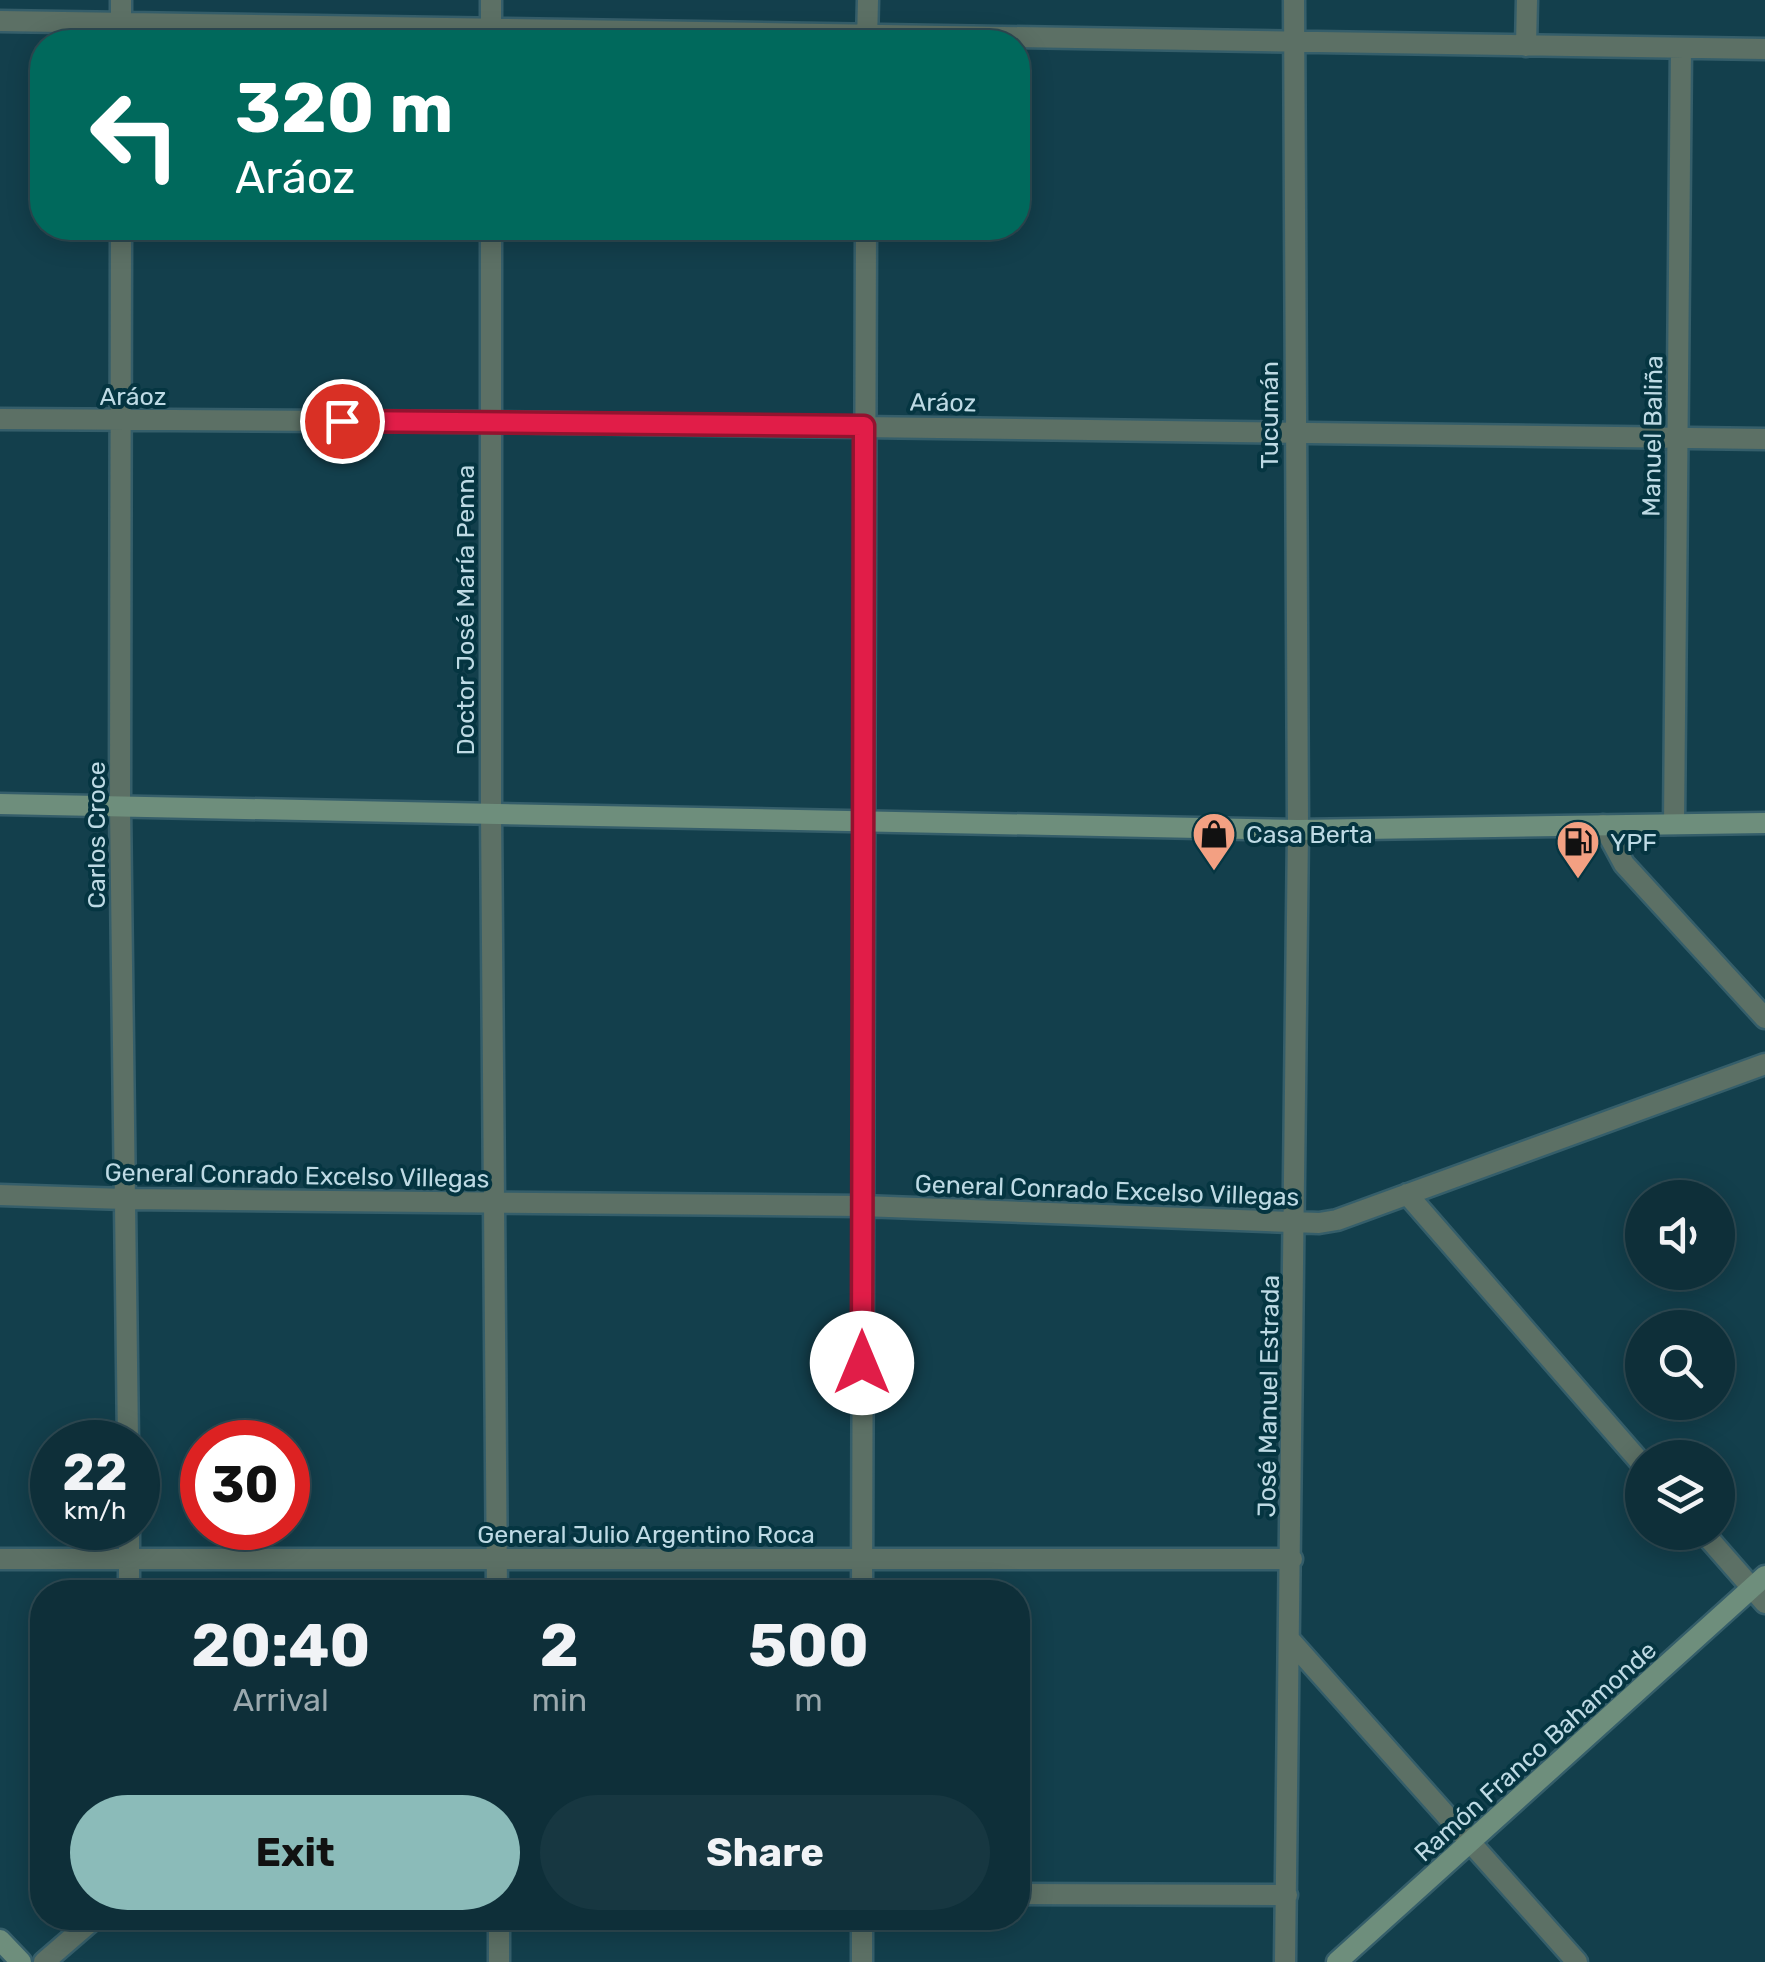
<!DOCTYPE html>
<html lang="en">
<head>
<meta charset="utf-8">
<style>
	:root { --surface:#0e2f39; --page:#173741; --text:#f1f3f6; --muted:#9ba9ae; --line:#2e4a53; --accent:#8bbbb9 }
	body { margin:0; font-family:Rubik,sans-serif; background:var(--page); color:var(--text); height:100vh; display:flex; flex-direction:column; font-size:38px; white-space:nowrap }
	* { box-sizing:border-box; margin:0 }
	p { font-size:32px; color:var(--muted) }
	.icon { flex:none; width:55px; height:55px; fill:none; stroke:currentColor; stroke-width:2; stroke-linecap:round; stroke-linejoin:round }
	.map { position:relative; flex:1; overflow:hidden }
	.side { position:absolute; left:30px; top:1580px; width:1000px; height:350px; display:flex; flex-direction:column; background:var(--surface); border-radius:40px; box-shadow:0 5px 25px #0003,0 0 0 2px var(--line) }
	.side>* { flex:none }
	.banner { position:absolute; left:30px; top:30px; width:1000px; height:210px; border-radius:40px; box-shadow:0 5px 25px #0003,0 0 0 2px var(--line); background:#00695c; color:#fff; overflow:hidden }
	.controls { position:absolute; left:1625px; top:1180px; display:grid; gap:20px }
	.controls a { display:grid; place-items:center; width:110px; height:110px; border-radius:50%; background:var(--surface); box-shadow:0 5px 25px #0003,0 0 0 2px var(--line); font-size:50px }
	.speed { position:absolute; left:30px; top:1420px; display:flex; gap:20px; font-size:50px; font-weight:700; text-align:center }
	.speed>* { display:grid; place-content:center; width:130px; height:130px; border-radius:50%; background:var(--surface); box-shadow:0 5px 25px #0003,0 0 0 2px var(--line); line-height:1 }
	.speed small { font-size:25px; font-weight:400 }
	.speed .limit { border:15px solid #d22; background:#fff; color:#111 }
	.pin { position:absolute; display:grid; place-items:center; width:85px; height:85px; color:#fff; margin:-42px; border:5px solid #fff; border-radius:50%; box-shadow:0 2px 10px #0007 }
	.me { position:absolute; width:110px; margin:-55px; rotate:0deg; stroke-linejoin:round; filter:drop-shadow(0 0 8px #0008) }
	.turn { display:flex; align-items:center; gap:35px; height:210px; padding:0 40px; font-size:45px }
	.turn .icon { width:130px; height:130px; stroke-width:2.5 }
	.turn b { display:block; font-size:70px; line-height:85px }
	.eta { display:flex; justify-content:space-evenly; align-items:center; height:170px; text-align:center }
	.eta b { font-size:60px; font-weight:700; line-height:70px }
	.action { display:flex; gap:20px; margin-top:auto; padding:20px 40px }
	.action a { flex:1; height:115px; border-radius:60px; background:var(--accent); color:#111; font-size:40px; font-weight:700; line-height:115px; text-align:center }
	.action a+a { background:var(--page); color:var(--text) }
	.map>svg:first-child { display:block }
</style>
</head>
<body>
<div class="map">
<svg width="1765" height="1962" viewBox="0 0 1765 1962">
	<rect width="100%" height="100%" fill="#133f4c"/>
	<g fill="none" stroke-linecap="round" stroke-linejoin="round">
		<defs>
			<path id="street" d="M121 0V42
				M491 0V42
				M0 21 1765 49
				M867 42 868 0
				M1526 46 1527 0
				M121 228 120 806 128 1442
				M491 228V813L497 1592
				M0 419 490 422 1765 439
				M1674 824 1681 48
				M1603 825 1624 864 1765 1018
				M1407 1194 1642 1464
				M0 1195 125 1199 862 1206 1319 1223 1337 1220 1765 1064
				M129 1528V1592
				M1703 1532 1765 1603
				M0 1559H1292
				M862 1592 866 228
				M1289 1639 1577 1962
				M1018 1894 1287 1895
				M44 1962 95 1918
				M499 1962V1918
				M862 1962V1918
				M1285 1962 1298 830 1294 0"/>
			<path id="secondary" d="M0 804 1298 830 1765 823
				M0 1940 21 1962
				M1337 1962 1765 1576"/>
		</defs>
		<!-- street casing -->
		<use href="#street" stroke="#355e6a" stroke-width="25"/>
		<!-- secondary casing -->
		<use href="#secondary" stroke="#355e6a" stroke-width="25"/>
		<!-- street -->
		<use href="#street" stroke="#5c7065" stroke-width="20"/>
		<!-- secondary -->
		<use href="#secondary" stroke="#6e8e7c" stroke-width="20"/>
	</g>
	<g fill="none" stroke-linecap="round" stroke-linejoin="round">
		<defs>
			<path id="route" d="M342 421 864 426 862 1363"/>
		</defs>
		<!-- route casing -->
		<use href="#route" stroke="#92132f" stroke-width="25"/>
		<!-- route -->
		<use href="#route" stroke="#e11d48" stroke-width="18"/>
	</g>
	<!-- icons -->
	<defs>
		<symbol id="shop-pin" viewBox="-11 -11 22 30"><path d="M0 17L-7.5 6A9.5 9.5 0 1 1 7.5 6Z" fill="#f3a082" stroke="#053541"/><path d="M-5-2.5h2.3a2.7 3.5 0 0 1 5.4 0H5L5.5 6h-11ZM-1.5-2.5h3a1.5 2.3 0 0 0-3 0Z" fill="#111"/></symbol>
		<symbol id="fuel-pin" viewBox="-11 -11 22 30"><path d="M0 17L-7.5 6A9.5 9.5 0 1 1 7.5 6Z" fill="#f3a082" stroke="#053541"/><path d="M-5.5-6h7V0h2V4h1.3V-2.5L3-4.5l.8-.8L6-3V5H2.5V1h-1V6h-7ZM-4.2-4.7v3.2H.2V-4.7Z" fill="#111"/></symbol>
	</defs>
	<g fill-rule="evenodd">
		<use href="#shop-pin" x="1189" y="809" width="50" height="68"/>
		<use href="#fuel-pin" x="1553" y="817" width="50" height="68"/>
	</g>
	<g text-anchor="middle" stroke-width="8" stroke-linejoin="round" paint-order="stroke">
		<!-- street labels -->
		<g font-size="25" fill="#bedae4" stroke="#053541">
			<text x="133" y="405">Aráoz</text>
			<text transform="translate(943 402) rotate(1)" y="9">Aráoz</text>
			<text transform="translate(1269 415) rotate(-90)" y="9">Tucumán</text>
			<text transform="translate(1652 436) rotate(-89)" y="9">Manuel Baliña</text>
			<text transform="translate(465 610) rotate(-90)" y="9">Doctor José María Penna</text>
			<text transform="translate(96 835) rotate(-90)" y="9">Carlos Croce</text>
			<text transform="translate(297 1175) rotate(1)" y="9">General Conrado Excelso Villegas</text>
			<text transform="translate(1107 1190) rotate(2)" y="9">General Conrado Excelso Villegas</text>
			<text transform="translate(1268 1396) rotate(-89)" y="9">José Manuel Estrada</text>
			<text x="646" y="1543">General Julio Argentino Roca</text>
			<text transform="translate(1535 1751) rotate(-42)" y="9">Ramón Franco Bahamonde</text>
		</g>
		<!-- poi labels -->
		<g font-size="25" fill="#bedae4" stroke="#053541" text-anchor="start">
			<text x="1246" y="843">Casa Berta</text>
			<text x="1610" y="851">YPF</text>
		</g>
	</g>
</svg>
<div class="controls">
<a><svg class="icon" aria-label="sound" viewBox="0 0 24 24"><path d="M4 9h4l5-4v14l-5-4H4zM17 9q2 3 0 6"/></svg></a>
<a><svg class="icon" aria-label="search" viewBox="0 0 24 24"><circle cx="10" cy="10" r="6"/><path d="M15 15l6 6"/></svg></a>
<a><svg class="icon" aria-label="layers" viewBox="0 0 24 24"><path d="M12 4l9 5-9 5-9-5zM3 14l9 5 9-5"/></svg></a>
</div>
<div class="speed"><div>22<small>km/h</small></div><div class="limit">30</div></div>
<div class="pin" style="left:342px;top:421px;background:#d93025"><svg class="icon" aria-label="arrive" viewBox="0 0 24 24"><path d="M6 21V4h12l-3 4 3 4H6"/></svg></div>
<svg class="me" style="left:862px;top:1363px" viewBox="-20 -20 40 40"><circle r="19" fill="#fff"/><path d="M0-13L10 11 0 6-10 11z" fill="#e11d48"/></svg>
<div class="banner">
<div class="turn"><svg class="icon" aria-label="left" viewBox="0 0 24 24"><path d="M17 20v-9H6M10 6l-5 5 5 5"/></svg><div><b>320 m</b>Aráoz</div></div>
</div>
<section class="side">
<div class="eta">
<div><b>20:40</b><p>Arrival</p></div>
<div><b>2</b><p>min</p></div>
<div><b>500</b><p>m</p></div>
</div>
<div class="action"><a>Exit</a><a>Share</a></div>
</section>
</div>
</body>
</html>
